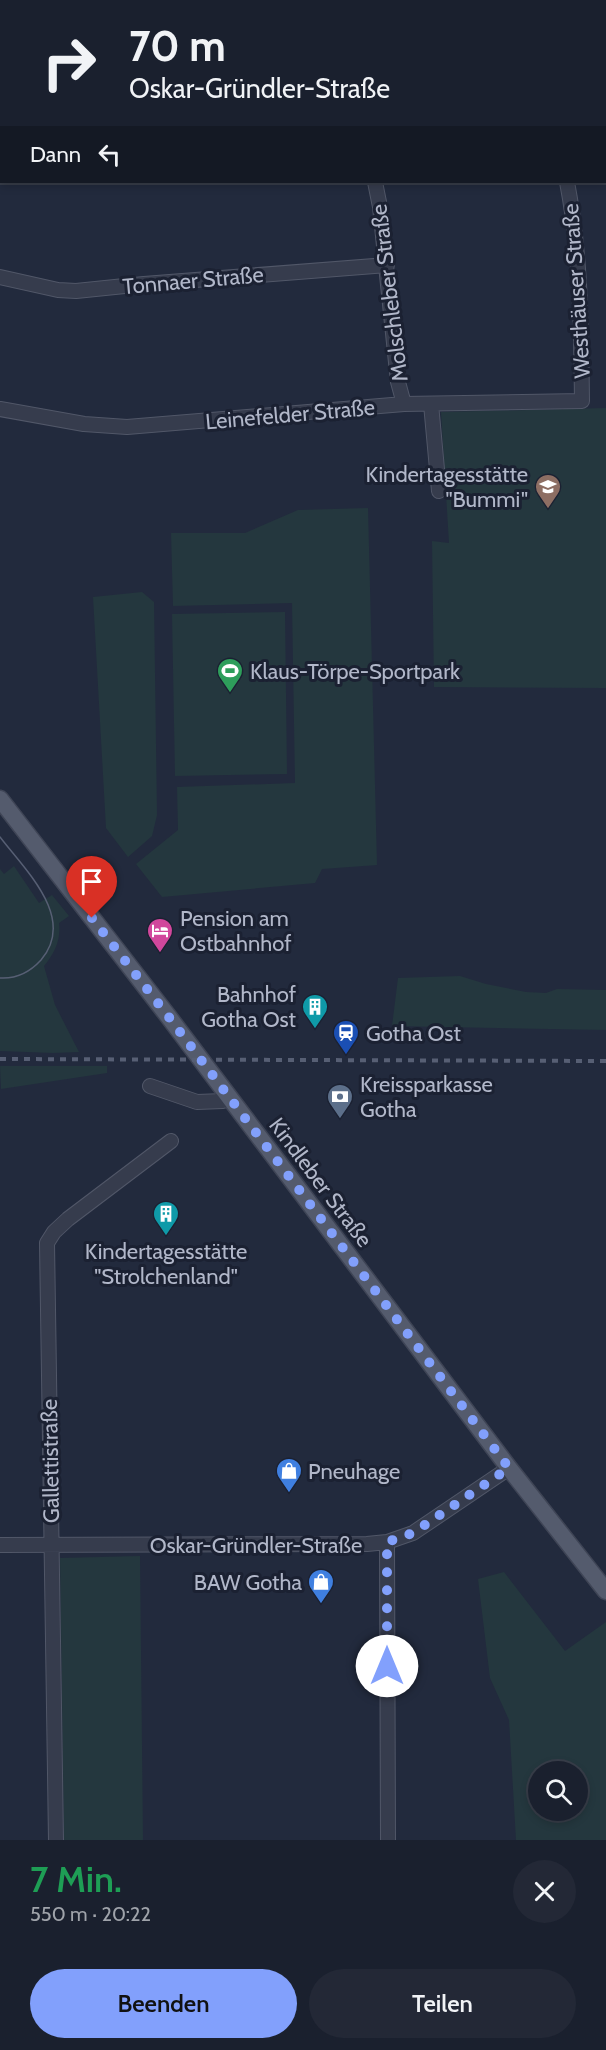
<!DOCTYPE html>
<html lang="de">
<head>
<meta charset="utf-8">
<style>
	:root { --surface:#1a202e; --page:#232836; --text:#f1f3f6; --muted:#9fa3aa; --line:#383e4a; --accent:#82a0fc }
	body { margin:0; font-family:Cabin,sans-serif; background:var(--page); color:var(--text); height:100vh; display:flex; flex-direction:column; font-size:22px; white-space:nowrap }
	* { box-sizing:border-box; margin:0 }
	p { font-size:20px; color:var(--muted) }
	.icon { flex:none; width:33px; height:33px; fill:none; stroke:currentColor; stroke-width:2; stroke-linecap:round; stroke-linejoin:round }
	.map { position:relative; height:1840px; overflow:hidden }
	.panel { display:flex; flex-direction:column; background:var(--surface); flex:1 }
	.panel>* { flex:none }
	.top-card { position:absolute; left:0px; top:0px; width:606px; height:183px; box-shadow:0 3px 9px #0003,0 0 0 2px var(--line); background:#1a202e; color:var(--text); overflow:hidden }
	.controls { position:absolute; left:528px; top:1761px; display:grid; gap:12px }
	.controls a { display:grid; place-items:center; width:60px; height:60px; border-radius:50%; background:var(--surface); box-shadow:0 3px 9px #0003,0 0 0 2px var(--line); font-size:30px }
	.pin { position:absolute; display:grid; place-items:center; width:51px; height:51px; color:#fff; margin:-62px -26px; border-radius:50% 50% 50% 0; rotate:-45deg; box-shadow:0 0 6px #0007 }
	.pin .icon { rotate:45deg }
	.me { position:absolute; width:66px; margin:-33px; rotate:0deg; stroke-linejoin:round; filter:drop-shadow(0 0 4px #0008) }
	.turn { display:flex; align-items:center; gap:21px; height:126px; padding:0 30px; font-size:27px }
	.turn .icon { width:78px; height:78px; stroke-width:2.5 }
	.turn b { display:block; font-size:42px; line-height:51px }
	.then { display:flex; align-items:center; height:57px; padding:0 30px; background:#0003; gap:12px; font-size:22px }
	.round { display:grid; place-items:center; flex:none; width:63px; height:63px; border-radius:32px; background:var(--page) }
	.headline { display:flex; align-items:center; justify-content:space-between; height:102px; padding:0 30px }
	h1 { font-size:36px; font-weight:600; line-height:45px; color:#1e9e55 }
	.primary-button { display:flex; gap:12px; margin-top:auto; padding:12px 30px }
	.primary-button a { flex:1; height:69px; border-radius:36px; background:var(--accent); color:#111; font-size:24px; font-weight:600; line-height:69px; text-align:center }
	.primary-button a+a { background:var(--page); color:var(--text) }
	.map>svg:first-child { display:block }
</style>
</head>
<body>
<div class="map">
<svg width="606" height="1840" viewBox="0 0 606 1840">
	<rect width="100%" height="100%" fill="#222a3d"/>
	<!-- green -->
	<path fill="#24373e" fill-rule="evenodd" d="M606 408V688L434 687 432 541 449 543 441 412Z
		M368 508 377 865 322 869 315 883 162 897 136 864 178 830 177 787 295 783 292 603 173 606 171 533H245L298 510Z
		M142 592 154 602 157 815 152 836 128 857 106 828 93 597Z
		M285 612 287 774 175 776 172 614Z
		M14 866 39 903 52 895 69 916 59 923C61 940 55 953 44 966L55 1005 79 1052 53 1053 0 1051V869L4 874Z
		M460 976 486 984 526 992 546 993 557 989 606 990V1030L392 1026 398 978Z
		M0 1066H107V1073L1 1089Z
		M140 1556 143 1840H64L60 1558Z
		M504 1572 565 1651 606 1622V1840H516L509 1720 490 1678 478 1579ZM538 1772H578V1810H538Z"/>
	<g fill="none" stroke-linecap="round" stroke-linejoin="round">
		<defs>
			<path id="minor" d="M313 0V2
				M534 0V2
				M173 2V0
				M0 35H2
				M0 160H2
				M375 182 380 207 398 382 404 404
				M0 277 58 290 76 291 144 284 387 265
				M431 404 439 491
				M0 409 84 424 127 427 404 404 582 401C581 328 581 254 567 182
				M150 1086 197 1102 223 1101
				M387 1542 388 1840
				M0 1545 367 1544 387 1542 413 1533 509 1468
				M56 1840 47 1243 54 1232 68 1219 171 1141"/>
			<path id="major" d="M0 799 168 1016 509 1468 606 1591"/>
		</defs>
		<!-- minor casing -->
		<use href="#minor" stroke="#515768" stroke-width="16"/>
		<!-- major casing -->
		<use href="#major" stroke="#3f4556" stroke-width="19"/>
		<!-- minor -->
		<use href="#minor" stroke="#363c4d" stroke-width="14"/>
		<!-- major -->
		<use href="#major" stroke="#545b6d" stroke-width="16"/>
		<!-- tram -->
		<path stroke="#575f74" stroke-width="1.5" d="M0 837C25 870 77 918 41 960 30 972 16 979 0 978"/>
		<!-- rail -->
		<path stroke="#575f74" stroke-width="4" stroke-dasharray="6 6" stroke-linecap="butt" d="M0 1059 606 1061"/>
	</g>
	<g fill="none" stroke-linecap="round" stroke-linejoin="round">
		<!-- route -->
		<path stroke="#82a0fc" stroke-width="10" stroke-dasharray="0 18" d="M92 918 168 1016 509 1468 413 1533 387 1542V1666"/>
	</g>
	<!-- icons -->
	<defs>
		<symbol id="school-pin" viewBox="-11 -11 22 30"><path d="M0 17L-7.5 6A9.5 9.5 0 1 1 7.5 6Z" fill="#8d6e63" stroke="#1b2132"/><path d="M0-5L7-2L0 1L-7-2ZM-4 1L0 2.5L4 1V4Q0 6-4 4Z" fill="#fff"/></symbol>
		<symbol id="stadium-pin" viewBox="-11 -11 22 30"><path d="M0 17L-7.5 6A9.5 9.5 0 1 1 7.5 6Z" fill="#2e9e5b" stroke="#1b2132"/><path d="M0-5a6.5 5 0 1 0 0 10a6.5 5 0 1 0 0-10ZM-3.5-1.8h7v3.6h-7Z" fill="#fff"/></symbol>
		<symbol id="hotel-pin" viewBox="-11 -11 22 30"><path d="M0 17L-7.5 6A9.5 9.5 0 1 1 7.5 6Z" fill="#d1479c" stroke="#1b2132"/><path d="M-6-4.5h1.5V1H6V5H4.5V3h-9V5H-6ZM-4 0a1.8 1.8 0 1 1 3.6 0ZM.5 0V-2.5h3Q6-2.5 6 0Z" fill="#fff"/></symbol>
		<symbol id="building-pin" viewBox="-11 -11 22 30"><path d="M0 17L-7.5 6A9.5 9.5 0 1 1 7.5 6Z" fill="#0f9aa8" stroke="#1b2132"/><path d="M-4-6H4V6H1V3H-1V6H-4ZM-2.5-4.3h1.7v1.8h-1.7ZM.8-4.3h1.7v1.8H.8ZM-2.5-1h1.7V.8h-1.7ZM.8-1h1.7V.8H.8Z" fill="#fff"/></symbol>
		<symbol id="station-pin" viewBox="-11 -11 22 30"><path d="M0 17L-7.5 6A9.5 9.5 0 1 1 7.5 6Z" fill="#1a4fb4" stroke="#1b2132"/><path d="M-3-6H3Q5-6 5-4V2Q5 4 3 4L4.5 6H3L1.5 4h-3L-3 6H-4.5L-3 4Q-5 4-5 2V-4Q-5-6-3-6ZM-3.5-4v3h7v-3ZM-3.5 1v1.5H-2V1ZM2 1v1.5H3.5V1Z" fill="#fff"/></symbol>
		<symbol id="bank-pin" viewBox="-11 -11 22 30"><path d="M0 17L-7.5 6A9.5 9.5 0 1 1 7.5 6Z" fill="#5c6f8a" stroke="#1b2132"/><path d="M-6-4H6V4H-6ZM0-2.3a2.3 2.3 0 1 0 0 4.6a2.3 2.3 0 1 0 0-4.6Z" fill="#fff"/></symbol>
		<symbol id="shop-pin" viewBox="-11 -11 22 30"><path d="M0 17L-7.5 6A9.5 9.5 0 1 1 7.5 6Z" fill="#3f7fe0" stroke="#1b2132"/><path d="M-5-2.5h2.3a2.7 3.5 0 0 1 5.4 0H5L5.5 6h-11ZM-1.5-2.5h3a1.5 2.3 0 0 0-3 0Z" fill="#fff"/></symbol>
	</defs>
	<g fill-rule="evenodd">
		<use href="#school-pin" x="533" y="472" width="30" height="40"/>
		<use href="#stadium-pin" x="215" y="656" width="30" height="40"/>
		<use href="#hotel-pin" x="145" y="916" width="30" height="40"/>
		<use href="#building-pin" x="300" y="992" width="30" height="40"/>
		<use href="#station-pin" x="331" y="1018" width="30" height="40"/>
		<use href="#bank-pin" x="325" y="1082" width="30" height="40"/>
		<use href="#building-pin" x="151" y="1199" width="30" height="40"/>
		<use href="#shop-pin" x="274" y="1456" width="30" height="40"/>
		<use href="#shop-pin" x="306" y="1567" width="30" height="40"/>
	</g>
	<g text-anchor="middle" stroke-width="6" stroke-linejoin="round" paint-order="stroke">
		<!-- street labels -->
		<g font-size="22" fill="#b1b7c9" stroke="#1b2132">
			<text transform="translate(193 280) rotate(-5)" y="8">Tonnaer Straße</text>
			<text transform="translate(576 291) rotate(-94)" y="8">Westhäuser Straße</text>
			<text transform="translate(389 293) rotate(-97)" y="8">Molschleber Straße</text>
			<text transform="translate(290 414) rotate(-5)" y="8">Leinefelder Straße</text>
			<text transform="translate(321 1182) rotate(53)" y="8">Kindleber Straße</text>
			<text transform="translate(50 1461) rotate(-91)" y="8">Gallettistraße</text>
			<text x="256" y="1553">Oskar-Gründler-Straße</text>
		</g>
		<!-- poi labels -->
		<g font-size="22" fill="#b1b7c9" stroke="#1b2132" text-anchor="start">
			<text x="528" y="482" text-anchor="end">Kindertagesstätte<tspan x="528" dy="25">"Bummi"</tspan></text>
			<text x="250" y="679">Klaus-Törpe-Sportpark</text>
			<text x="180" y="926">Pension am<tspan x="180" dy="25">Ostbahnhof</tspan></text>
			<text x="296" y="1002" text-anchor="end">Bahnhof<tspan x="296" dy="25">Gotha Ost</tspan></text>
			<text x="366" y="1041">Gotha Ost</text>
			<text x="360" y="1092">Kreissparkasse<tspan x="360" dy="25">Gotha</tspan></text>
			<text x="166" y="1259" text-anchor="middle">Kindertagesstätte<tspan x="166" dy="25">"Strolchenland"</tspan></text>
			<text x="308" y="1479">Pneuhage</text>
			<text x="302" y="1590" text-anchor="end">BAW Gotha</text>
		</g>
	</g>
</svg>
<div class="controls">
<a><svg class="icon" aria-label="search" viewBox="0 0 24 24"><circle cx="10" cy="10" r="6"/><path d="M15 15l6 6"/></svg></a>
</div>
<div class="pin" style="left:92px;top:918px;background:#d93025"><svg class="icon" aria-label="arrive" viewBox="0 0 24 24"><path d="M6 21V4h12l-3 4 3 4H6"/></svg></div>
<svg class="me" style="left:387px;top:1666px" viewBox="-20 -20 40 40"><circle r="19" fill="#fff"/><path d="M0-13L10 11 0 6-10 11z" fill="#82a0fc"/></svg>
<div class="top-card">
<div class="turn"><svg class="icon" aria-label="right" viewBox="0 0 24 24"><path d="M7 20v-9h11M14 6l5 5-5 5"/></svg><div><b>70 m</b>Oskar-Gründler-Straße</div></div>
<div class="then">Dann<svg class="icon" aria-label="left" viewBox="0 0 24 24"><path d="M17 20v-9H6M10 6l-5 5 5 5"/></svg></div>
</div>
</div>
<section class="panel">
<div class="headline"><div><h1>7 Min.</h1><p>550 m · 20:22</p></div><a class="round"><svg class="icon" aria-label="close" viewBox="0 0 24 24"><path d="M6 6l12 12M18 6L6 18"/></svg></a></div>
<div class="primary-button"><a>Beenden</a><a>Teilen</a></div>
</section>
</body>
</html>
